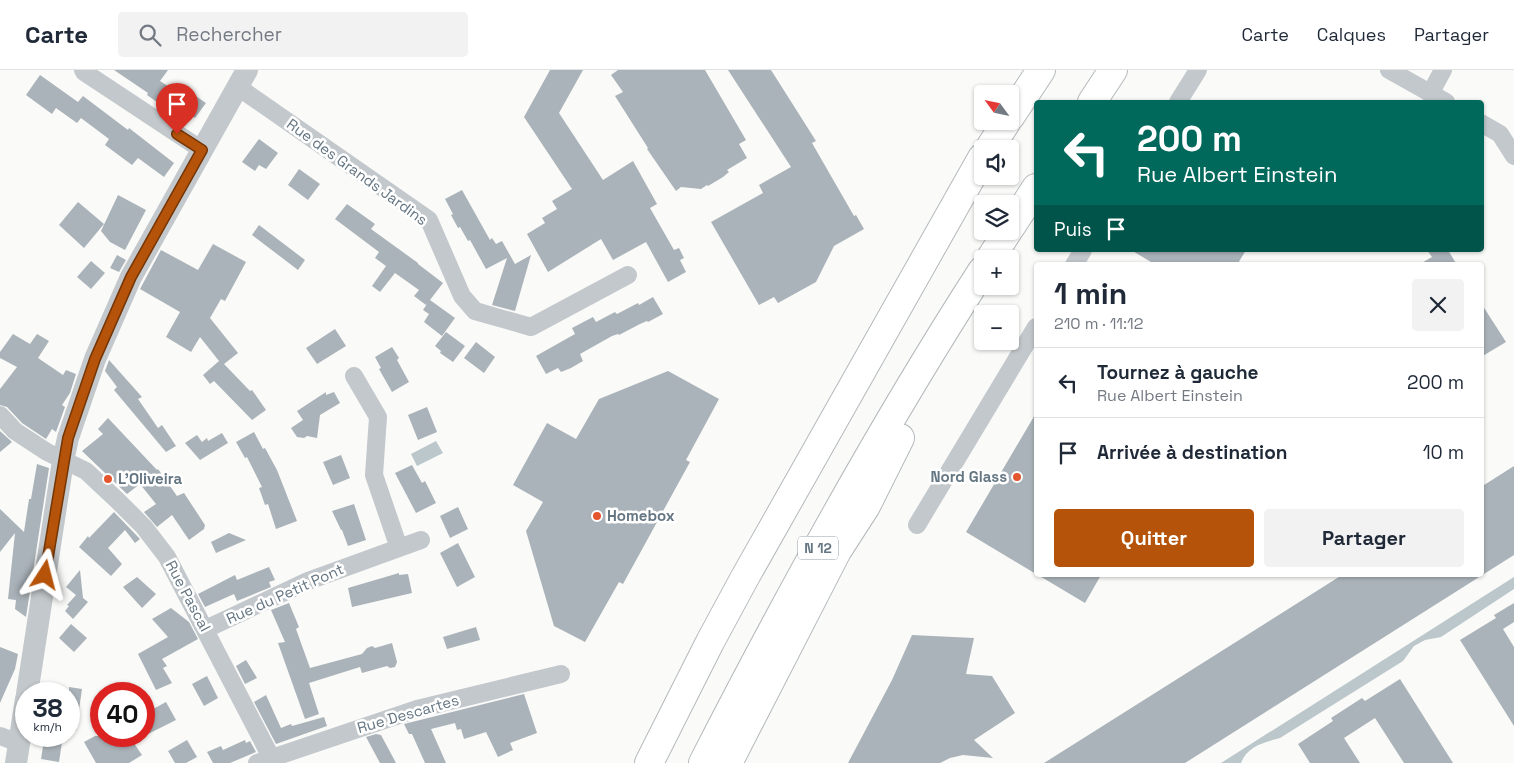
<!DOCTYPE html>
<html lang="fr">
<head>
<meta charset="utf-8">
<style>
	:root { --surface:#fff; --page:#f2f2f3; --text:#1f2937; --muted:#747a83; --line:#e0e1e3; --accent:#b45309 }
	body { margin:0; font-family:"Space Grotesk",sans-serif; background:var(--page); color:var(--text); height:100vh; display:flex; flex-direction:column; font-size:19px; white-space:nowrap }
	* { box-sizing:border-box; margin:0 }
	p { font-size:16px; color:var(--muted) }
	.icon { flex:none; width:28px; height:28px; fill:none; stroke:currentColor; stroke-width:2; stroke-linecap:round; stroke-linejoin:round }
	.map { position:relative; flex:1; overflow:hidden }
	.panel { position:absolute; left:1034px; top:192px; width:450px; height:315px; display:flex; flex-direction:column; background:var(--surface); border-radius:5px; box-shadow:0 1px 4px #0004 }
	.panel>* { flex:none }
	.hud { position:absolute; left:1034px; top:30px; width:450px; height:152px; border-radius:5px; box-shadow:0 1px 4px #0004; background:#00695c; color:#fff; overflow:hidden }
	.needle { width:32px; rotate:303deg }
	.buttons { position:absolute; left:974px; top:15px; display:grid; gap:10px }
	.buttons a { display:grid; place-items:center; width:45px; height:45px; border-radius:5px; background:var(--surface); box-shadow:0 1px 4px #0004; font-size:25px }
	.speed { position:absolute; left:15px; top:612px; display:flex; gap:10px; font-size:25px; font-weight:700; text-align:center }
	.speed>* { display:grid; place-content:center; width:65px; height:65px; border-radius:50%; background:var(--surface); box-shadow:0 1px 4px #0004; line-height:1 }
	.speed small { font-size:12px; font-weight:400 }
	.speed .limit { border:8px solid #d22; background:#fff; color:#111 }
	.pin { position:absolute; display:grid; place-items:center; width:42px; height:42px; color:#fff; margin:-51px -21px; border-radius:50% 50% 50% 0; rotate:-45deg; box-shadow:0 0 5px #0007 }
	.pin .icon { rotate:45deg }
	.me { position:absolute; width:55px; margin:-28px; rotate:9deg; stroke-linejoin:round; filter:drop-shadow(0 0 4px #0008) }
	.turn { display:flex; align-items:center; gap:18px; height:105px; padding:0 20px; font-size:22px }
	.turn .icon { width:65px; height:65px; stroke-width:2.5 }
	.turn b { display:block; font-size:35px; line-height:42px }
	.then { display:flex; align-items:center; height:48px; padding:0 20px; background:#0003; gap:10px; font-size:19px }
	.round { display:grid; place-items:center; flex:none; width:52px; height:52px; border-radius:5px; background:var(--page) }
	.overview { display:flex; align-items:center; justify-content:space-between; height:85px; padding:0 20px }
	h1 { font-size:30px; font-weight:700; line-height:38px }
	.cta { display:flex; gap:10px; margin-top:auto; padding:10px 20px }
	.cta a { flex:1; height:58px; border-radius:5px; background:var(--accent); color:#fff; font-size:20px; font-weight:700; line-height:58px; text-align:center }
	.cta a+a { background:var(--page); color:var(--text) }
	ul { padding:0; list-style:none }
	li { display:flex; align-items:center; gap:15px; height:70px; padding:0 20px; border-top:1px solid var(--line) }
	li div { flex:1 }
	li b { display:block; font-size:19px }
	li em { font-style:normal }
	header { display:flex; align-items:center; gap:30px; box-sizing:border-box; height:70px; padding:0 25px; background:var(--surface); border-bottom:1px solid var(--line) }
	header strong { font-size:24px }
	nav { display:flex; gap:28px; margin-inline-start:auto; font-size:18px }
	.search { width:350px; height:45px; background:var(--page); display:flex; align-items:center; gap:12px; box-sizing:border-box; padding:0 18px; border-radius:5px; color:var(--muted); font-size:19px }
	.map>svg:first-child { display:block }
</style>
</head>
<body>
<header>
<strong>Carte</strong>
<div class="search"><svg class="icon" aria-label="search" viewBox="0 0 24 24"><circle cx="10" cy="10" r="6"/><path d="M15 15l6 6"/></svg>Rechercher</div>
<nav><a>Carte</a><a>Calques</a><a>Partager</a></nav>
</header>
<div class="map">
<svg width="1514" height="693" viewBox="0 0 1514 693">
	<rect width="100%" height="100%" fill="#fafaf8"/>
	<!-- water -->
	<path fill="#bbc7cb" d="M436 371 443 383 417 396 411 384Z
		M1514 507V519L1441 567 1425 570 1414 576 1403 591 1280 668C1265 672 1247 676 1241 693H1221Z"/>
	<!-- building -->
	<path fill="#aab3b9" d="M114 0H168L160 11 180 24 170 39 162 34 161 35 147 25 148 23Z
		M550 0H583L559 43 603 110 633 91 657 134 650 138 674 180 679 178 684 188 680 190 686 202 668 212 646 172 613 190 601 169 548 202 527 164 545 153 542 148 557 139 552 131 572 119 524 47Z
		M618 0H705L746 70 739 74 747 88 727 100 729 102 723 107 708 116 707 115 701 119 681 117 676 121 647 79 648 78 615 26 623 22 611 5Z
		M728 0H771L816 71 812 73 854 146 856 145 864 159 834 176 816 212 778 233 774 227 759 235 711 152 763 123 759 115 791 97Z
		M40 5 78 32 83 26 128 60 129 58 174 93 164 107 138 88 132 95 105 75 109 69 81 48 77 53 56 38 52 44 26 25Z
		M187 20 206 33 195 48 176 35Z
		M259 69 278 83 266 99 259 95 255 101 242 92Z
		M299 99 320 114 308 130 288 115Z
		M462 120 490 170 492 168 496 174 502 171 515 194 531 185 515 241 492 235 507 188 486 199 470 170 468 171 460 157 458 158 451 145 453 144 445 129Z
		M118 125 146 140 125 180 110 172 101 161Z
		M78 132 104 154 84 178 59 155Z
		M347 134 375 154 371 159 418 193V194L443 213 430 230 455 248 442 266 424 252 429 244 423 240 427 234 426 235 414 226 419 220 395 203 380 222 372 216 386 196 375 188 379 182 335 149Z
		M259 155 305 190 298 200 252 165Z
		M213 174 246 192 225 231 221 229 210 248 238 283 224 294 250 321 252 320 266 340 252 350 214 311 210 314 203 305 219 291 200 267 191 282 166 267 180 242 140 219 161 180 198 200Z
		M1131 180H1246L1237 195H1156Z
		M1427 180H1448L1457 195H1418L1432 187Z
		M117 185 126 190 119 202 110 198Z
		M91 191 105 203 91 219 77 207Z
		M653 227 663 244 648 252 647 251 640 254 619 265 618 264 612 266 580 284 583 291 571 298 561 302 558 298 546 304 536 286 575 264 572 258 593 247 596 252 615 242 617 244 638 233 639 235Z
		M1481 233 1506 272 1481 287Z
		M335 259 346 276 317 294 306 278Z
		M446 262 465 276 453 292 440 283 441 281 435 276Z
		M13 264 30 274 37 264 49 271 38 288 63 305 66 300 76 304 70 323 62 335 65 337 56 362 52 359 46 369 22 353 7 337 0 335V319L17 297 0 288V282Z
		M476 272 495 287 484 303 464 288Z
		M392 277 399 288 397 290 409 312 392 322 379 299 381 298 375 287Z
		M109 290 142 327 138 329 158 358 162 355 176 376 166 382 114 320 117 317 105 301Z
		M668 301 719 329 686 390 690 392 623 514 619 512 585 572 554 556 526 461 543 432 513 415 547 353 576 369 599 329Z
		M326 322V325L334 322 340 333 320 345 317 368 307 366 304 368 297 367 291 358 303 350 297 341Z
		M427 337 437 362 418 370 408 345Z
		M1036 343V504L966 462Z
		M108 348 157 400 158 399 177 426 184 423 205 455 204 459 189 470 172 445 157 457 144 442 156 434 140 414 127 424 82 381 103 364 98 359Z
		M0 361 12 372 0 382Z
		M254 362 263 379 265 378 277 400 297 451 276 459 268 434 265 435 259 418 262 417 247 387 245 388 236 372Z
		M222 363 228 373 200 390 185 373 197 365 202 372 207 368 208 371Z
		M341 385 350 408 333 415 323 392Z
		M37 394 49 398 26 547 15 539 16 530 8 529 15 463 0 482V439L24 462 29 429H31Z
		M412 395 422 413 425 411 436 433 416 443 395 403Z
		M1514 396V485L1185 693H1044L1342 505H1481V417Z
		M354 434 366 470 348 476 342 460H341L332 441Z
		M458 437 468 459 450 468 440 446Z
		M114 442 140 469 135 473 125 460 108 478 122 494 111 506 79 477 88 466 89 468Z
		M229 463 246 470 216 483 211 472Z
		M458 473 475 507 457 517 440 483Z
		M269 497 275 510 269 512 271 517 237 531 234 524 205 537 198 524 235 505 237 510Z
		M80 500 83 528 88 532 73 549 65 541 69 536 67 535 76 525 66 517Z
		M399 503V505L408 504 412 523 352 537 348 518Z
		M1038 505H1101L1085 533Z
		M137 507 156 524 142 538 123 517Z
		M289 533 299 557 296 559 310 598 362 584 367 578 372 576 375 578 392 573 397 592 395 597 390 598 387 596 362 603 360 597 309 613 319 644 305 649 278 573 285 572 271 540Z
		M1514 533V552L1503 559 1514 577V656L1460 570 1496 548 1494 545Z
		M171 538 189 552 198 569 162 589 167 596 163 598 172 613 156 620 138 584 168 567 152 549Z
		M71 554 87 568 74 582 59 568Z
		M476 557 480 570 447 579 443 567Z
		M912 565 974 568 966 604 992 606 1015 643 974 670 993 688 963 685 950 688 940 693H848L892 610Z
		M0 577 18 584 15 599 0 633Z
		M246 590 257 608 245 614 236 596Z
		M207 606 218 628 204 636 192 614Z
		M1400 609 1453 693H1404L1375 648 1344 668 1360 693H1310L1298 674 1333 651 1331 648 1362 628 1365 631Z
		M69 617 82 619 76 661 69 660Z
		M524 624 537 663 510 673 513 680 498 687 486 662 464 669 461 659 457 660 455 653 431 659 446 693H425L412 664H409L404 654Z
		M266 625 281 658 291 654 292 656 324 647 327 656 276 674 254 632Z
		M166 632 176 650 144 666V644Z
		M376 664 381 665 396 693H380L366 667Z
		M95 666H129L142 685 129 693H96L84 672Z
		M44 670 62 672 59 692 41 689Z
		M187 670 197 687 186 693H175L168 681Z
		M245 670 246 673 250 671 256 682 230 693H213L207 682 221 676 223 680Z"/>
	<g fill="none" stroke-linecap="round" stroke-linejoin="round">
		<defs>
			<path id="trunk" d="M1092 32 1113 0
				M1010 47 1041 0
				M989 79 1007 51
				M1010 158 1036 118
				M990 189 1008 161
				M649 693 710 572 744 509 982 88
				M703 693C789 525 880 359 982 201
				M728 693 837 481 866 436 900 368"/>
		</defs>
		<!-- trunk casing -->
		<use href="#trunk" stroke="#b4b9bd" stroke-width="30"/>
		<!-- minor -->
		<path stroke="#c3c8cc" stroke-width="18" d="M83 0 84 2 202 80
			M1389 0 1446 32
			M238 17 429 150 462 226 475 241 531 257 628 205
			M1430 24 1443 0
			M1178 32 1198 0
			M1481 53 1500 64 1514 86
			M1074 195 1083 180
			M354 306 378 347 374 405 399 478
			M0 345 15 361 47 382 86 401 118 431 144 457 167 487 274 693
			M917 455 1036 257
			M206 559 308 511 421 470
			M0 666 19 673
			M257 693 417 639 561 604"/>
		<!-- tertiary -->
		<path stroke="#c3c8cc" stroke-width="22" d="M27 624 63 391 68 368 95 289 131 207 247 0
			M16 693 26 629"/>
		<!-- trunk -->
		<use href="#trunk" stroke="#fff" stroke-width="28"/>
	</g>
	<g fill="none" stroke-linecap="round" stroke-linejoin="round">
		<defs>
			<path id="route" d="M45 505 68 368 95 289 131 207 202 80 177 64"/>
		</defs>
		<!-- route casing -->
		<use href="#route" stroke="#753606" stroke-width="12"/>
		<!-- route -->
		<use href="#route" stroke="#b45309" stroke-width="9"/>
	</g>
	<!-- markers -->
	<g fill="#e4572e" stroke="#fff" stroke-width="2">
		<circle cx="1017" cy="407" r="5"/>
		<circle cx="108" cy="409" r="5"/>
		<circle cx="597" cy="446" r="5"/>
	</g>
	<g text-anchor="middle" stroke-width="5" stroke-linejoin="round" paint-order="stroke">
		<!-- shield labels -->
		<rect fill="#fff" stroke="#939fa8" stroke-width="1" x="798" y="466.5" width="40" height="23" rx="4"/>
		<g font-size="14" font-weight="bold" fill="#657683">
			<text x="818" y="483">N 12</text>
		</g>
		<!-- street labels -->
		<g font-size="15" fill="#657683" stroke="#fff">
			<text transform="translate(357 102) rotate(36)" y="5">Rue des Grands Jardins</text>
			<text transform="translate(285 524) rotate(-24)" y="5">Rue du Petit Pont</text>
			<text transform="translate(188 526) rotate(62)" y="5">Rue Pascal</text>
			<text transform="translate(408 644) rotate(-16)" y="5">Rue Descartes</text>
		</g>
		<!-- poi labels -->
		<g font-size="15" font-weight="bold" fill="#657683" stroke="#fff" text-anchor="start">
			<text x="1007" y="412" text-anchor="end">Nord Glass</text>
			<text x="118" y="414">L'Oliveira</text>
			<text x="607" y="451">Homebox</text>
		</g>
	</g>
</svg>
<div class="buttons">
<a><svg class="needle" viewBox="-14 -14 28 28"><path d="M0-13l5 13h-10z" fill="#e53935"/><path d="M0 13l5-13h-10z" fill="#747a83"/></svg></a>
<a><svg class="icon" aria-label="sound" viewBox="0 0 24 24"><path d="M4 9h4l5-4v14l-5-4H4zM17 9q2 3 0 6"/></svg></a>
<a><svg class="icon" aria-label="layers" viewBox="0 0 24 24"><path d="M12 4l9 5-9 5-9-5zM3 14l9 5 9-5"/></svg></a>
<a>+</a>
<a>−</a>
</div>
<div class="speed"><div>38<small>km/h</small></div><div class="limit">40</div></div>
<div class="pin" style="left:177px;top:64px;background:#d93025"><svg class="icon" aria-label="arrive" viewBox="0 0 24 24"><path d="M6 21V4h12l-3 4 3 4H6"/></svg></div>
<svg class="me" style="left:45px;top:505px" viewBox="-20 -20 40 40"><path d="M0-17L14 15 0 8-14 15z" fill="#b45309" stroke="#fff" stroke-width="4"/></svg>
<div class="hud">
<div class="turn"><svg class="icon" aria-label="left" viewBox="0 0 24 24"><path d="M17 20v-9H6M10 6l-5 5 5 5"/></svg><div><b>200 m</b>Rue Albert Einstein</div></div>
<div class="then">Puis<svg class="icon" aria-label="arrive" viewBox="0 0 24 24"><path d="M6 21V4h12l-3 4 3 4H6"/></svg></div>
</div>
<section class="panel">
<div class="overview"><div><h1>1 min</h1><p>210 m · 11:12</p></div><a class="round"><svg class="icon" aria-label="close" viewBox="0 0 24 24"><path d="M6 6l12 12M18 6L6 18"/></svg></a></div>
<ul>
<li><svg class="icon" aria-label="left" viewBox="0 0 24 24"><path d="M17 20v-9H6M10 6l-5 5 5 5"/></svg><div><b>Tournez à gauche</b><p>Rue Albert Einstein</p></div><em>200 m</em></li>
<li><svg class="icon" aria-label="arrive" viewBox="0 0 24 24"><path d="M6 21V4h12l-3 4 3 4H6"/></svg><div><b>Arrivée à destination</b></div><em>10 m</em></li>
</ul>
<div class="cta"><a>Quitter</a><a>Partager</a></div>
</section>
</div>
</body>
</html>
